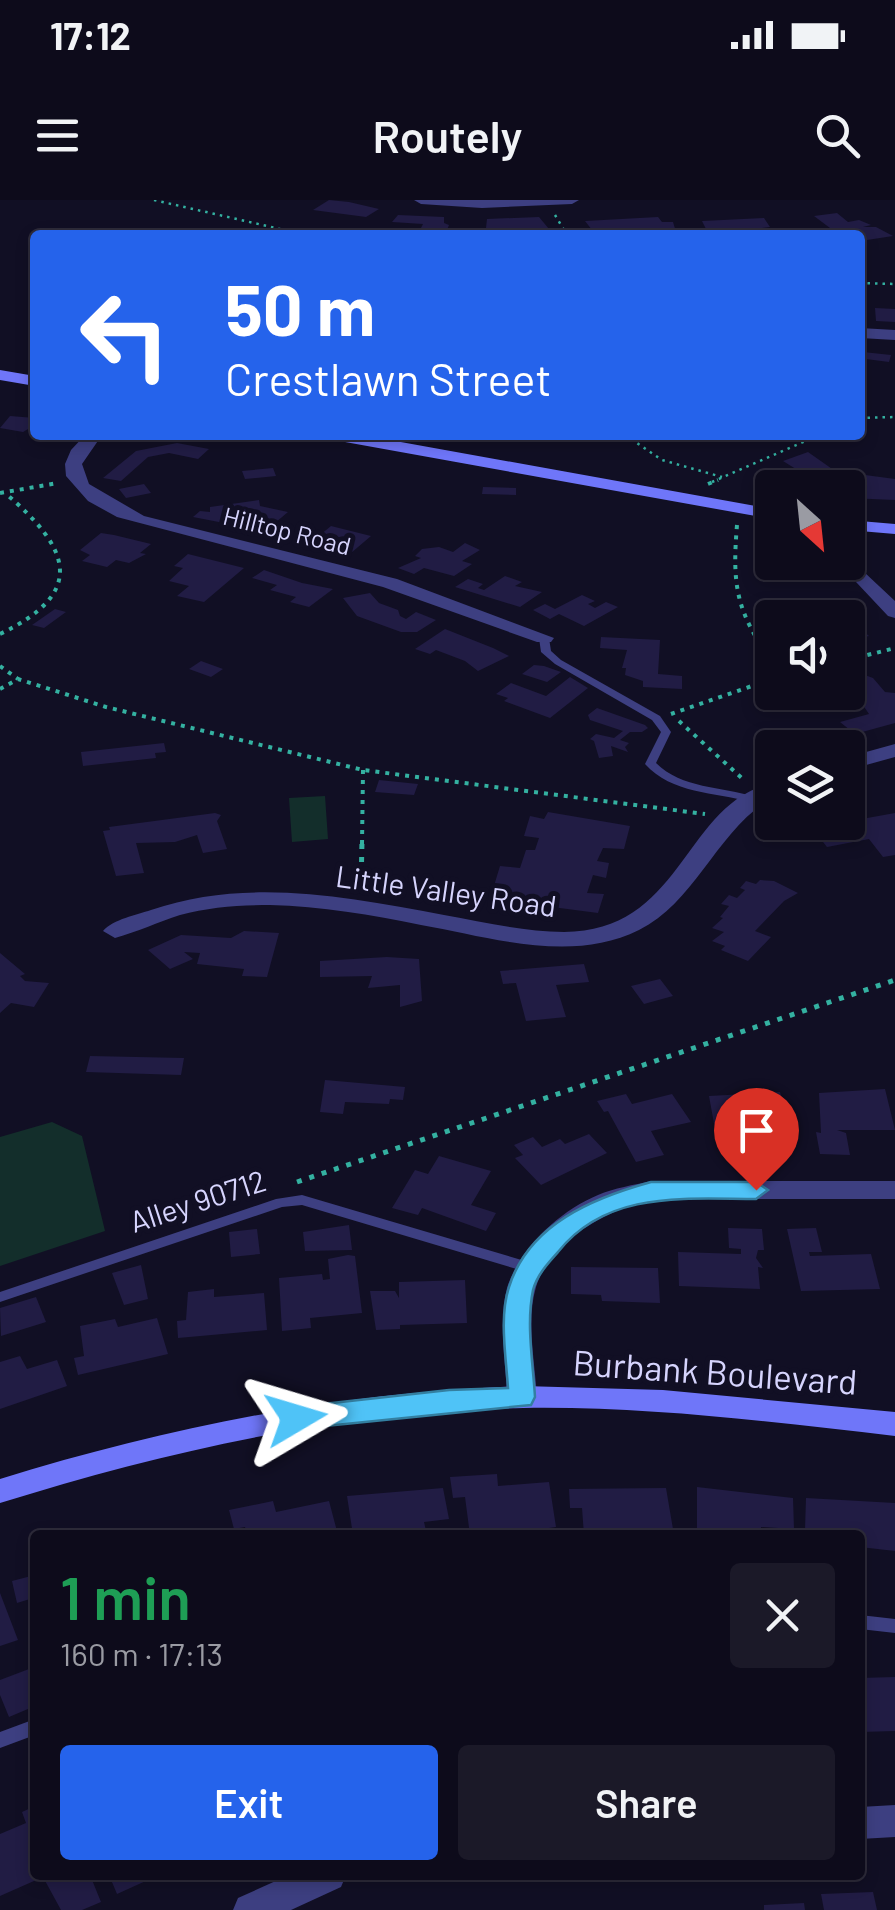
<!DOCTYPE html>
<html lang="en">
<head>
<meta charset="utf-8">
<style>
	:root { --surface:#0d0b1b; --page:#1b1928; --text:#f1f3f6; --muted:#9a9ba3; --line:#2d2b3a; --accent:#2563eb }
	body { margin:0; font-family:Barlow,sans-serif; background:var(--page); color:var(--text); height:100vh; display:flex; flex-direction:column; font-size:38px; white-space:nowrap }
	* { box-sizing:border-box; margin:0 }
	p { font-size:32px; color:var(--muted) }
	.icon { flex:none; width:55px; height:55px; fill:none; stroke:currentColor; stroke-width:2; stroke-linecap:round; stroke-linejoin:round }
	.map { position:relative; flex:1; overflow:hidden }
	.drawer { position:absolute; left:30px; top:1330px; width:835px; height:350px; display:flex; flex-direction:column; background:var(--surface); border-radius:10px; box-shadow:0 5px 15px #0003,0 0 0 2px var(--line) }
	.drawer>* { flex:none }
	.guide { position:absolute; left:30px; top:30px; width:835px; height:210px; border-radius:10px; box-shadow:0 5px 15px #0003,0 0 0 2px var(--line); background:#2563eb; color:#fff; overflow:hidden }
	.needle { width:65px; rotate:153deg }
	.fabs { position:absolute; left:755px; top:270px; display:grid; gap:20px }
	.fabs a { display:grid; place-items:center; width:110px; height:110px; border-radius:10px; background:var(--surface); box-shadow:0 5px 15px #0003,0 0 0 2px var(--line); font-size:50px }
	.pin { position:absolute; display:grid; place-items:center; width:85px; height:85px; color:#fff; margin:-102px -42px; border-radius:50% 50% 50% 0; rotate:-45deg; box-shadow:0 0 10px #0007 }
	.pin .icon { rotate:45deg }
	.me { position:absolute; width:110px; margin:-55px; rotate:83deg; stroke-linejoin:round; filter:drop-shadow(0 0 8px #0008) }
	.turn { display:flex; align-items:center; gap:35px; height:210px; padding:0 30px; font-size:45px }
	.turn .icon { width:130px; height:130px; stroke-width:2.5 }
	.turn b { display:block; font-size:70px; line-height:85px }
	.round { display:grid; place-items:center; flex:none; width:105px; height:105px; border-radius:10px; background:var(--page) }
	.headline { display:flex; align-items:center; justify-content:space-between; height:170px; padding:0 30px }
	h1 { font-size:60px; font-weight:600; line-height:75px; color:#1e9e55 }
	.button { display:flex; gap:20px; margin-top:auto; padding:20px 30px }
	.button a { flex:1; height:115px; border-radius:10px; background:var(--accent); color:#fff; font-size:40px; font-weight:600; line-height:115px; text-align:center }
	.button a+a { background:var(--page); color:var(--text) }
	.status { display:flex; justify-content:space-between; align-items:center; height:70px; padding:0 50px; background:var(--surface); direction:ltr }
	.status svg { height:28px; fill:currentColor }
	header { display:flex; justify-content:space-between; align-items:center; height:130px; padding:0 30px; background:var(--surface); font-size:45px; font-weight:600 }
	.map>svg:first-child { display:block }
</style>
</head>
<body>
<div class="status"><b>17:12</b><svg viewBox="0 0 49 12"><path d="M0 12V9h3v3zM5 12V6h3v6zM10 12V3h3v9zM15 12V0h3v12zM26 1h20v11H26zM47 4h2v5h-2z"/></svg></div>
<header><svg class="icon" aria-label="menu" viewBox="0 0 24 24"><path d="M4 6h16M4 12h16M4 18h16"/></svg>Routely<svg class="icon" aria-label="search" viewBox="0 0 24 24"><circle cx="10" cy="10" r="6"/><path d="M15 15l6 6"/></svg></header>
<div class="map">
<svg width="895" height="1710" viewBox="0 0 895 1710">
	<rect width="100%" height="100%" fill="#110f24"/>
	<!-- green -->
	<path fill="#132e2b" d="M325 596 328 639 292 642 289 598Z
		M52 922 82 936 105 1031 0 1066V937Z"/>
	<!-- building -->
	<path fill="#211c44" d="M329 0 349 2 379 9 366 17 313 10Z
		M837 13 848 22 859 20 871 25 863 27H876L893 36 867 40 860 35 839 34 826 29 830 28 814 16Z
		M398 15 444 17V23L449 25 447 30 430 29 421 28 423 24 392 22Z
		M539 17 554 35H536L531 29 486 28 487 19Z
		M658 17 662 22H673L676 32 589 35 586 31 592 30 585 21Z
		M764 18 770 27 727 32 707 31 702 21Z
		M875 108 895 109V122L876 121Z
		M860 153 863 152 891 155 889 162 866 159 864 167 860 166Z
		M10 216 35 218V225L23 232 0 228Z
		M177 243 209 249 198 259 169 253 148 257 121 281 103 278 136 251Z
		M808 252 835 271 895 279V300L848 298V288H793L799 271 783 261Z
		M273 268 276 276 245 279 242 271Z
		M144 284 151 293 126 298 119 289Z
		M483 287 516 288V295L482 294Z
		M259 300 260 306 288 312 263 333 244 329 256 319 252 316 235 315 224 323 193 317 200 311 210 312V307Z
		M331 326 371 336 351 353 281 336 289 330 314 340Z
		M101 333 114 335 151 344 140 353 146 354 129 363 116 360 107 367 82 361 90 355 80 350Z
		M465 343 480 350 462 361 472 364 454 376 424 368 414 374 398 368 421 358 415 356 422 349 439 347 453 352Z
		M188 354 244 368 204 402 177 396 189 386 169 381 183 368 174 366Z
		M264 370 302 383 333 389 309 407 290 402 296 397 270 390 277 385 252 378Z
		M505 376 522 382 515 386 542 392 520 407 455 387 468 379 483 384 478 388 484 390Z
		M370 393 379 403 398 410 400 416 406 419 416 412 436 420 417 432H401L357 416 343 398Z
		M582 395 595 401 588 404 595 408 606 402 618 407 584 426 559 414 550 419 533 410 545 404 555 409Z
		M798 399V403L829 406 850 418H773L771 400Z
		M55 409 66 412 44 428 32 425Z
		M848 420 854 423 869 436 848 441Z
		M445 429 493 448 509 456 478 471 465 461 436 450 430 454 415 449Z
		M601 437 660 440 658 474 682 476V489L643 487V481L625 475 626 468H622L627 450 600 448Z
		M201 461 223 469 211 477 189 469Z
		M534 465 544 466 561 472 547 482 522 474Z
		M862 474 873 478 885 492 895 493V523L855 534 840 522 869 514 854 492 841 496 848 501 828 507 816 506 801 494 848 492V478Z
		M570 477 588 488 550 518 504 501 508 498 496 494 511 483 546 496Z
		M597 508 645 525 648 528 642 532H630L620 540 629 543 625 547 628 552 611 546 613 556 599 558 594 541 590 539 596 534 614 538 623 531 590 520 588 515Z
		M164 543 166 552 155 553 156 558 83 566 81 552Z
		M379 580 418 584 414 595 375 592Z
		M548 612 630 626 624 649 603 648 597 661 609 663 606 678 593 675 587 693 604 694 598 713 490 699 500 666 520 668 526 650H535L539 638 524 636 530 616 544 619Z
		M215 613 221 615 217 621 227 649 203 653 197 635 175 642 136 643 144 673 116 676 103 631 110 630 109 627Z
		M895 613V655L883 657 869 639 827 647 812 628Z
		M760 680 774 681 798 693 784 701 755 731 771 737 748 761 721 750 725 746 712 741 724 732 712 728 723 718 720 717 729 706 721 704 729 695 737 698 745 690 740 688 746 681 756 684Z
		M244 731 279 733 267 777 242 776 244 769 197 764 200 753 184 752 193 759 170 769 148 750 181 735 231 738Z
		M0 753 25 774 20 776 25 781 49 783 34 807 11 803 0 813Z
		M387 757 419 759 422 801 400 807V785L368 788 372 776 320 777V761Z
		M584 764 589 782 556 785 566 817 526 821 516 783 503 784 500 771Z
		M660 779 673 796 644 804 631 786Z
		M90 856 184 858 181 875 86 872Z
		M325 880 405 887 403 900 390 899 389 904 345 902 343 914 320 912Z
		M885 889 895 930H837L846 933 850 955 820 954 816 932 821 933 819 893Z
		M780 892 789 922 742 924 749 949 719 951 709 896Z
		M626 894 632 904 672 894 691 922 651 931 664 955 636 962 608 911 604 912 597 901Z
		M589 934 607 953 541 985 515 958 523 955 514 945 533 937 542 947 560 939 565 944Z
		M439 956 491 971 471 1005 496 1013 486 1031 422 1008 418 1015 392 1008 415 970 428 974Z
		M349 1025 352 1050 305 1051 303 1032Z
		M728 1028 762 1029 764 1050H758L756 1058 763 1068 758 1067 760 1089 679 1086 678 1052 741 1054V1049L729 1048Z
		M816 1028 822 1052H809L810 1056 871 1054 880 1089 801 1091 787 1029Z
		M257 1029 260 1054 231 1057 229 1032Z
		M348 1055 355 1056 362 1113 310 1118 311 1128 282 1131 279 1078 322 1074 323 1080 330 1079 328 1059Z
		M141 1065 148 1099 124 1105 112 1073Z
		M571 1067 658 1068 660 1103 602 1101 601 1095 571 1094Z
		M465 1080 467 1123 400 1125V1129L376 1130 370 1091H395L399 1098V1082Z
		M214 1089V1097L264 1093 267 1130 178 1138 177 1121 186 1120 188 1092Z
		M36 1097 46 1122 1 1136 0 1108Z
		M157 1118 168 1154 78 1175 74 1158 84 1156 80 1126 115 1119 118 1127Z
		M20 1156 27 1169 57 1160 67 1186 0 1209V1162Z
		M497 1274 498 1286 549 1282 556 1327 502 1335H470L465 1297 453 1298 450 1277Z
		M697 1287 793 1298 794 1329 761 1327V1335L697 1331Z
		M443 1288 449 1319 424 1322 427 1335H414V1331L353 1335 347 1296Z
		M666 1288 674 1335H584L582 1308H570L569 1289Z
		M806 1298 895 1303V1351L860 1347V1335L805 1330Z
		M273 1301 276 1312 329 1301 338 1335H247L245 1327 234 1329 229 1310Z
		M35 1375V1412L34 1413 30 1399 17 1403 12 1381Z
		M0 1393 18 1440 0 1446Z
		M29 1469 35 1484V1506L9 1517 0 1495V1480Z
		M895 1477V1531L860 1532V1478Z
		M35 1606V1675H90L101 1702 82 1710H61L43 1677 0 1696V1634L26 1623 22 1612Z
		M109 1675H159L117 1694Z
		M873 1692 877 1710H824L821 1694Z
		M804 1703 805 1710H764V1705Z"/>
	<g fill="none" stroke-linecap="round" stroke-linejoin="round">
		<!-- path-far2 -->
		<path stroke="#34b1a1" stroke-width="2.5" stroke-dasharray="2.5 5" stroke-linecap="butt" d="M154 0 306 35
			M555 15 567 35
			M860 83 895 84
			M860 218 895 217
			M625 235 662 260 722 277
			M712 282 819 235"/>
		<!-- path-far1 -->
		<path stroke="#34b1a1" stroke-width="4" stroke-dasharray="4 6" stroke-linecap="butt" d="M708 284 718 280
			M0 293 58 283
			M737 325C732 385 736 412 772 461
			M0 434C88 392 70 348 5 293
			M848 460 895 448
			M0 466 18 479
			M0 489 18 479 106 507 363 570 705 614
			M671 514 772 479
			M679 521 745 581
			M362 644 363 570"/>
		<!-- path -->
		<path stroke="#34b1a1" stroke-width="5" stroke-dasharray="5 8" stroke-linecap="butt" d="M361 688 362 641
			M297 982 895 780"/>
		<!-- lane -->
		<path fill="#3d3f81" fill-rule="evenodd" d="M544 435 549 438 551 451 561 460 660 516 671 532 656 563C682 589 721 586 755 597L756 599 755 601 751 602C714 592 672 594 645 564L661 532 652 520 555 464 541 452 539 438Z
			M302 995 535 1064 537 1068 535 1072 530 1073 302 1005 282 1007 0 1102V1092L276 999Z
			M860 1415 895 1419V1433L860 1429Z
			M35 1519V1535L0 1548V1532Z"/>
		<!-- street -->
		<path fill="#3d3f81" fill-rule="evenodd" d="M414 0H579L572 4 482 8 421 4Z
			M860 128 895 130V140L860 138Z
			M85 235H102L82 264 89 284 144 316 397 379 554 438 551 442H537L383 387 117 317 88 301 66 276 65 264 71 250Z
			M848 357 895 401V418L888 416 841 366 838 362H848Z
			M895 544V557L848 570V557Z
			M772 583V598C717 630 696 702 639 730 571 764 490 737 421 725 372 715 321 706 270 705 240 705 209 707 180 715 158 722 137 732 115 738L103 731C114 719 136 715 151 710 247 677 347 697 444 715 484 722 524 732 564 732 684 731 682 605 772 583Z
			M651 981H895V999H651C607 1011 551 1039 536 1087 526 1120 535 1163 537 1197L532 1205 522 1208 512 1205 507 1197C506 1163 498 1121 507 1088 519 1048 561 1010 598 995 614 988 634 985 651 981Z
			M895 1605V1637L860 1639V1607Z
			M289 1675H346L341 1687 291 1710H233L238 1698Z"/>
		<!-- secondary -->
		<path fill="#6f76f9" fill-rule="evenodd" d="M0 170 35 176V186L0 180Z
			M326 235H362L772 309V319L334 240Z
			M848 320 895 324V334L848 330Z
			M523 1186 663 1190 895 1212V1236C772 1222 647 1206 523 1208 344 1211 170 1250 0 1303V1279C172 1226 343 1192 523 1186Z"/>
	</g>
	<!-- route -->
	<path fill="#4fc3f7" stroke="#337fa1" stroke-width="2.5" d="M651 982H756L768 990 756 999C685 999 607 990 558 1052 548 1063 537 1075 533 1090 526 1124 533 1163 535 1197L531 1205 296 1229 287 1225 283 1218 287 1211 296 1207 449 1190 508 1188C506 1156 499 1117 509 1087 529 1024 593 998 651 982Z"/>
	<g text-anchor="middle" stroke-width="10" stroke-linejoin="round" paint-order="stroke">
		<!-- far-street labels -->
		<g font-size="25" fill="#d6d4fd" stroke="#110f24">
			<text transform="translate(287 331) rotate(14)" y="9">Hilltop Road</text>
		</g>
		<!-- street labels -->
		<g font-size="30" fill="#d6d4fd" stroke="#110f24">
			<text transform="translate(446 692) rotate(8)" y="10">Little Valley Road</text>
			<text transform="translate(198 1002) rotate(-18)" y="10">Alley 90712</text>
		</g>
		<!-- near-street labels -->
		<g font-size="35" fill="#d6d4fd" stroke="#110f24">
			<text transform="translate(715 1173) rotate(4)" y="12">Burbank Boulevard</text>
		</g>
	</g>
</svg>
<div class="fabs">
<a><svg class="needle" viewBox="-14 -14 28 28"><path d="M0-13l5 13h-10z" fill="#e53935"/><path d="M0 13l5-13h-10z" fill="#9a9ba3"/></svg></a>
<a><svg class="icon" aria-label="sound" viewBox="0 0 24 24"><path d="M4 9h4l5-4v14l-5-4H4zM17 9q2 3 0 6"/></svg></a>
<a><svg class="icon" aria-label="layers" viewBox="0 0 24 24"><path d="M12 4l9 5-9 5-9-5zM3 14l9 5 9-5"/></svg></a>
</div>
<div class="pin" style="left:756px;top:990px;background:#d93025"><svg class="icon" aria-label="arrive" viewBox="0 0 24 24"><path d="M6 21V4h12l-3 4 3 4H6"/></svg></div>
<svg class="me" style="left:296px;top:1218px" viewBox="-20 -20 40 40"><path d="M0-17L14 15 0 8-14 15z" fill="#4fc3f7" stroke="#fff" stroke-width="4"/></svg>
<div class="guide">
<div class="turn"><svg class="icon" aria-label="left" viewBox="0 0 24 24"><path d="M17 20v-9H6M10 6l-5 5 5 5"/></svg><div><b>50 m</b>Crestlawn Street</div></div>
</div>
<section class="drawer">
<div class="headline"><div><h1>1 min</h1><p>160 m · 17:13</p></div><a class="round"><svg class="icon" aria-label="close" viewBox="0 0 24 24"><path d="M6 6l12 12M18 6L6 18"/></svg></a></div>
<div class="button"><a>Exit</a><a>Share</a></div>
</section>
</div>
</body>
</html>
